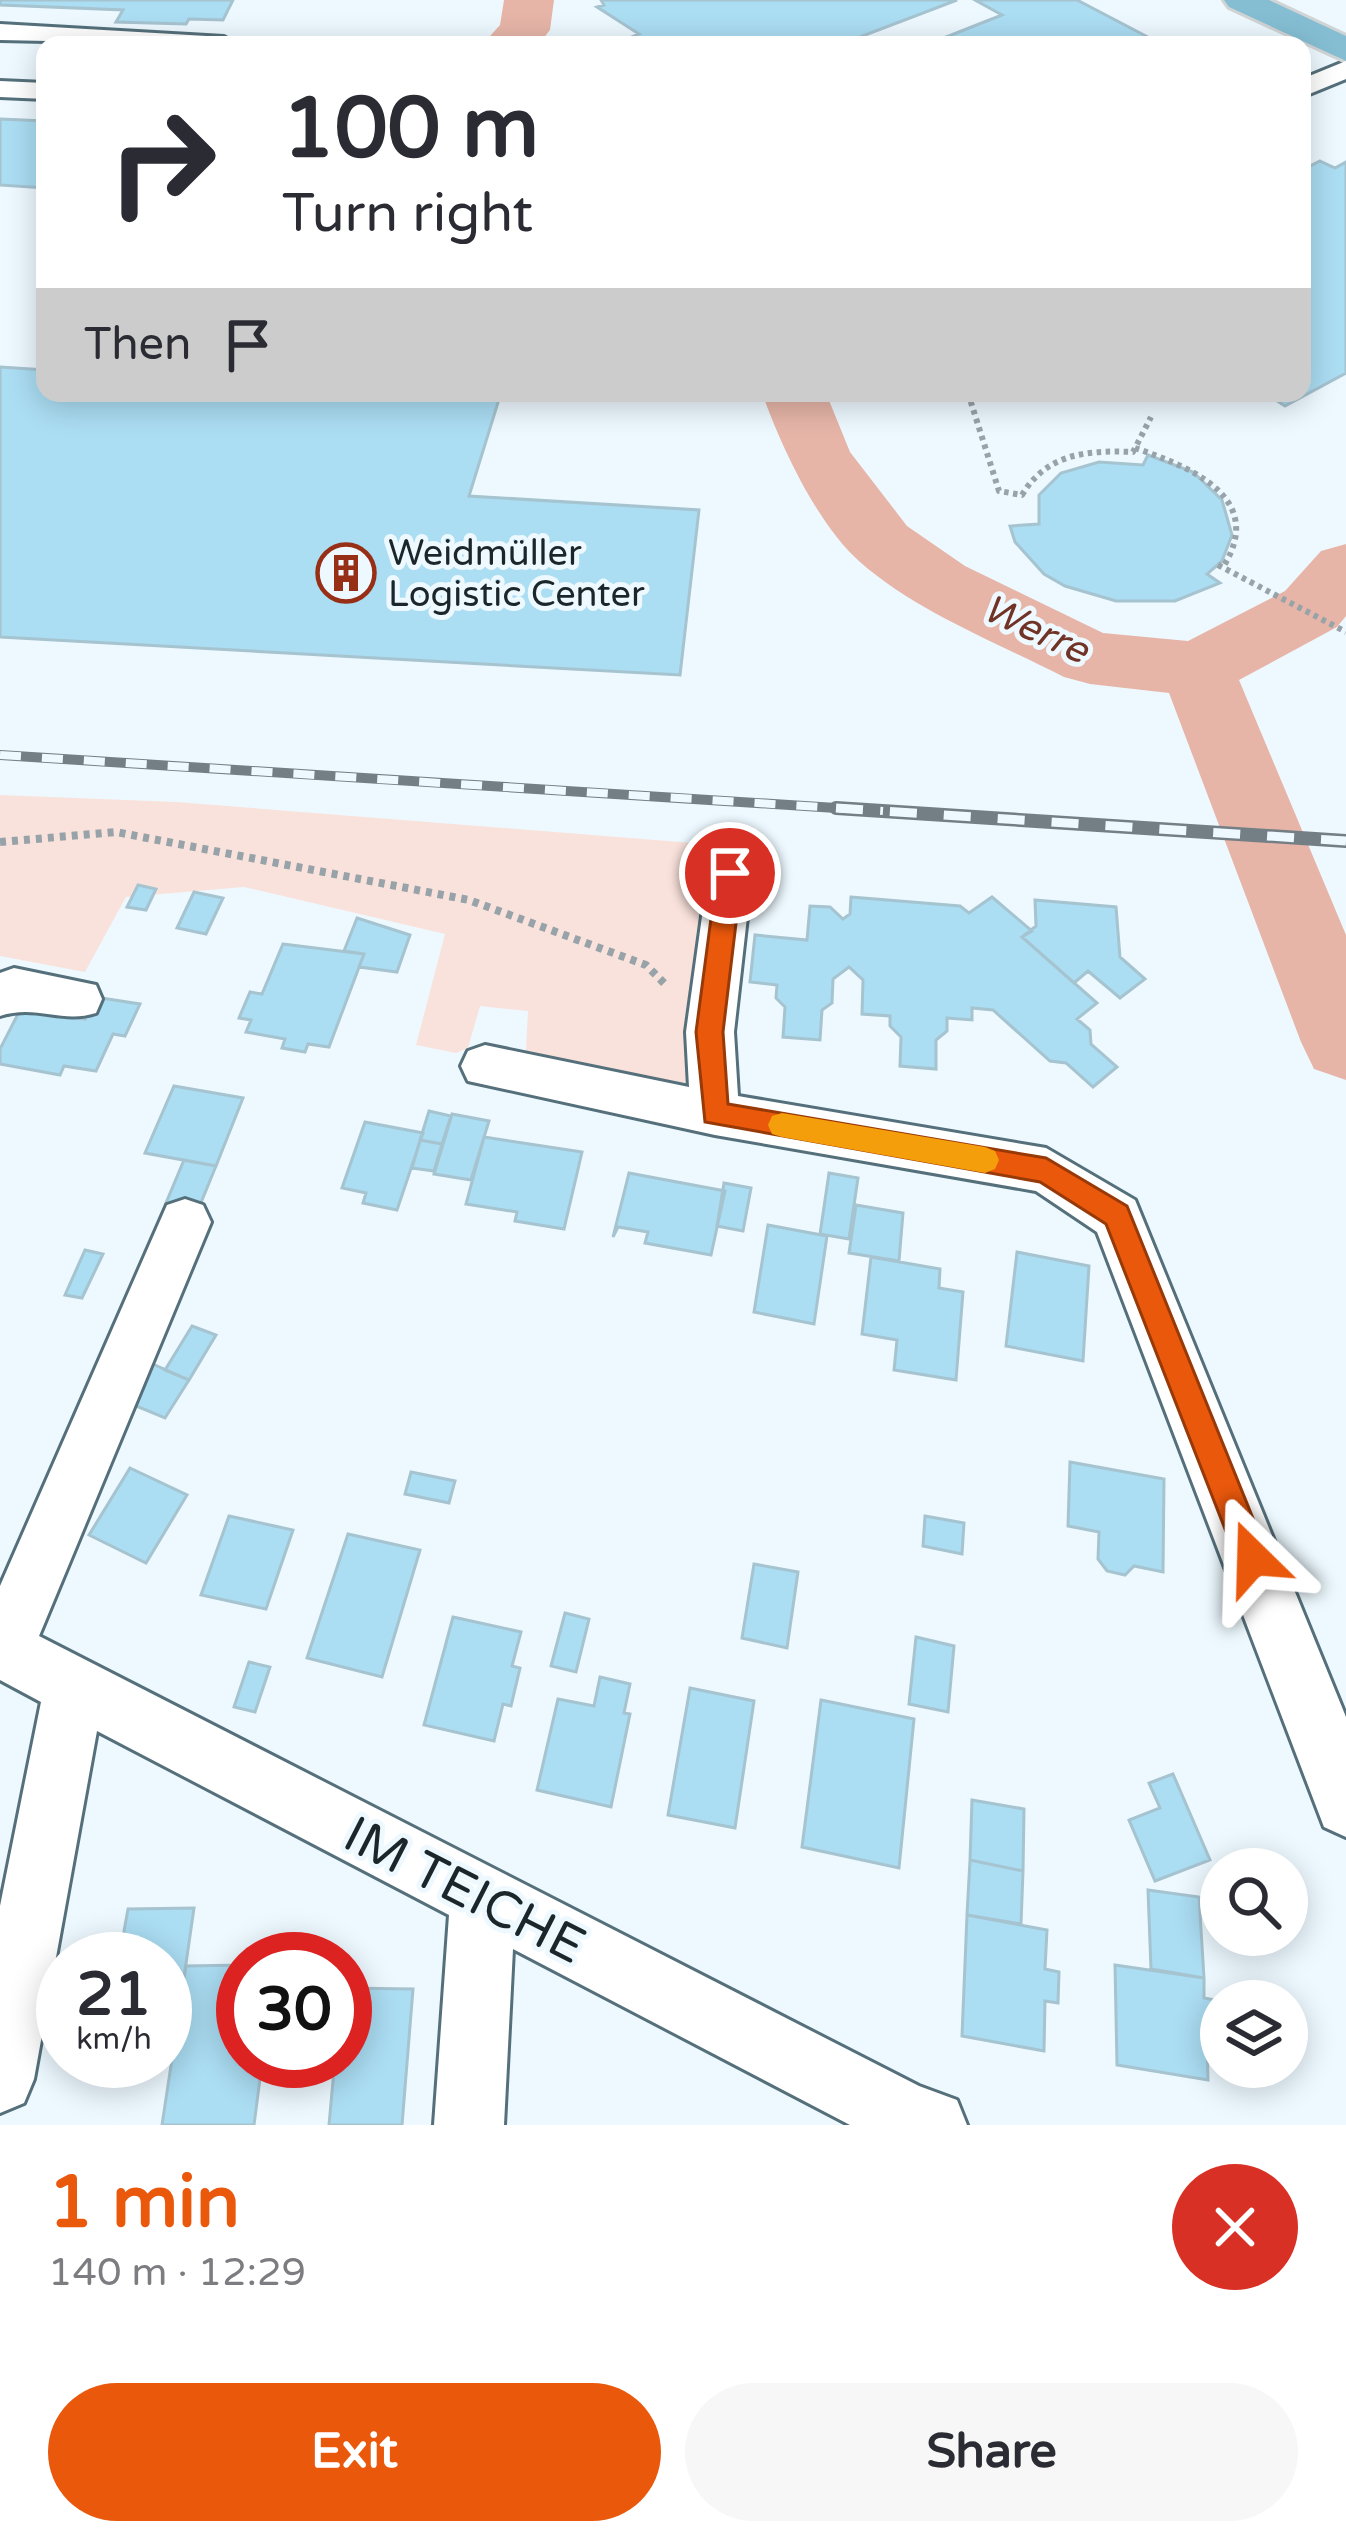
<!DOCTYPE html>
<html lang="en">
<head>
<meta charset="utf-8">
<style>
	:root { --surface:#fff; --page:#f7f7f7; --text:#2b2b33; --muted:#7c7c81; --accent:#ea580c }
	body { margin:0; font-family:"Varela Round",sans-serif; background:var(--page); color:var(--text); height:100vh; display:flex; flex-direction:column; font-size:45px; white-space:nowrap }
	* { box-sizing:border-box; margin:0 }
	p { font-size:39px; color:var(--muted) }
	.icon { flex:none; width:66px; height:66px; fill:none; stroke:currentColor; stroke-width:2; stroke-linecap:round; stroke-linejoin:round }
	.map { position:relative; height:2125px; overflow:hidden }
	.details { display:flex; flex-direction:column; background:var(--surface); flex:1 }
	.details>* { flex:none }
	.guide { position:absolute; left:36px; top:36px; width:1275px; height:366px; border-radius:24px; box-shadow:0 6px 30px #0003; background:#fff; color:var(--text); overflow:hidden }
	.fabs { position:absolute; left:1200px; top:1848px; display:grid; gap:24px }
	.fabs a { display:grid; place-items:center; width:108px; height:108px; border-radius:50%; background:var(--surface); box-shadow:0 6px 30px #0003; font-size:60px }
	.speed { position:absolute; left:36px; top:1932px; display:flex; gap:24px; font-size:60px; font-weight:700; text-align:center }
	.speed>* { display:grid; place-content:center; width:156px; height:156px; border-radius:50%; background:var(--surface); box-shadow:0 6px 30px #0003; line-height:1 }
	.speed small { font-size:30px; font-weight:400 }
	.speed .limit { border:18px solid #d22; background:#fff; color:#111 }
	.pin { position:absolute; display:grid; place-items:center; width:102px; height:102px; color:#fff; margin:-51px; border:6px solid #fff; border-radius:50%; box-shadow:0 3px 12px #0007 }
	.me { position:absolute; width:132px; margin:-66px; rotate:338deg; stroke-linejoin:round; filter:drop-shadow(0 0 9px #0008) }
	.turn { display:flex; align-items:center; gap:42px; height:252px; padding:0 48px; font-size:54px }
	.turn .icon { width:156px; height:156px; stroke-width:2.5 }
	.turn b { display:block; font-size:84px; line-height:102px }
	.then { display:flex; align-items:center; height:114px; padding:0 48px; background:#0003; gap:24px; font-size:45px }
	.round { display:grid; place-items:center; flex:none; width:126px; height:126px; border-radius:63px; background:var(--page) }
	.summary { display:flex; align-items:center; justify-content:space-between; height:204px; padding:0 48px }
	h1 { font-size:72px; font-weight:700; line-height:90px; color:var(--accent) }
	.cta { display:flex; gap:24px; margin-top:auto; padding:24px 48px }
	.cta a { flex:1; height:138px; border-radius:72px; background:var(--accent); color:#fff; font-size:48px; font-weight:700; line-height:138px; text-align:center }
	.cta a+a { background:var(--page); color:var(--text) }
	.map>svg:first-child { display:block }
</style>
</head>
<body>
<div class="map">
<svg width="1346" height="2125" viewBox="0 0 1346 2125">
	<rect width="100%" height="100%" fill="#edf9ff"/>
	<!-- green -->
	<path fill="#fae2dc" d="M0 795 176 802 718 845 688 1088 525 1068 528 1011 480 1006 468 1048 456 1053 416 1045 445 934 244 887 126 897 85 972 0 956Z"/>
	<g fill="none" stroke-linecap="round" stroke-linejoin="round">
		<!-- river -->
		<path fill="#e6b5a8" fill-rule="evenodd" d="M504 0H554L550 30 538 45H482L500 25Z
			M762 393H826L850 452 907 526 965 566 1103 633 1188 641 1285 591 1321 551 1346 544V616L1337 627 1239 680 1346 935V1080L1314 1069 1301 1042 1169 693 1090 684 1064 677C996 642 917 612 860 562 817 524 781 446 762 393Z"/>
	</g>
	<!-- building -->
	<path fill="#abddf3" stroke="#a6c3d0" stroke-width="3" d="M0 0H233L223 20 189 19 186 24 116 22 123 10 0 5Z
		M601 0H957L839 45H613L639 34 597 7 604 5Z
		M975 0H1077L1163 45H926L1002 15Z
		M0 119 45 121V188L0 185Z
		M1320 161 1335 168 1346 162V373L1285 406 1265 393H1302V162L1310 166Z
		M0 367 45 370V393L500 396 469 496 699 510 680 675 0 637Z
		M1148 455 1193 472 1222 500 1232 535 1222 561 1207 574 1220 583 1175 601H1116L1065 586 1044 574 1015 542 1010 526 1039 524V495L1061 473 1099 462 1143 465Z
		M138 885 156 889 146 910 127 907Z
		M194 892 223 898 206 934 177 928Z
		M851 897 960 906 969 913 992 897 1032 931 1022 937 1097 1003 1077 1019 1090 1030 1091 1044 1117 1067 1093 1087 1066 1063 1050 1061 993 1010 972 1008V1020L947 1018V1031L936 1040V1069L900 1066 901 1037 890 1026V1016L862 1014 863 980 849 967 833 979 832 1003 822 1010 820 1040 783 1037 785 1007 776 998 777 985 750 982 755 935 807 940 810 906 830 907 843 919 850 914Z
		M1035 900 1116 907 1120 957 1145 979 1120 998 1088 971 1074 983 1022 937 1036 926Z
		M357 918 410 935 397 972 359 967 364 954 344 951Z
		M283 944 364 954 329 1047 308 1044 305 1052 282 1048 285 1039 246 1032 251 1020 239 1018 250 992 262 994Z
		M95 997 140 1004 125 1036 113 1034 96 1071 64 1066 60 1075 0 1064V1049L21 1008 85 1019Z
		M174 1086 243 1098 216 1166 145 1153Z
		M429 1111 451 1116 442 1144 420 1140Z
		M452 1114 489 1121 471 1180 434 1174Z
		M365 1122 423 1133 397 1210 363 1203 366 1193 342 1188Z
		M484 1137 582 1152 564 1229 515 1221 517 1212 466 1204Z
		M420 1140 442 1144 434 1171 412 1168Z
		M184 1160 216 1166 198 1210 166 1203Z
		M629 1173 725 1191 711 1255 645 1243 648 1232 618 1227 613 1237Z
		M829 1173 858 1178 849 1239 820 1234Z
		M724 1183 751 1188 743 1231 717 1226Z
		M856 1205 903 1213 899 1261 849 1253Z
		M768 1225 827 1236 814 1324 754 1312Z
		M85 1250 103 1254 82 1298 65 1295Z
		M1017 1252 1089 1266 1083 1361 1006 1346Z
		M871 1257 940 1269 939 1288 963 1292 956 1380 894 1370 897 1340 862 1334Z
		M192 1326 216 1335 189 1380 165 1370Z
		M148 1362 189 1380 165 1418 124 1401Z
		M1070 1462 1164 1479 1163 1572 1134 1566 1125 1575 1107 1571 1098 1559 1099 1532 1068 1526Z
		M130 1468 187 1495 146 1563 89 1535Z
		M411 1472 455 1481 449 1503 405 1494Z
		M229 1516 293 1530 266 1609 201 1595Z
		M925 1516 964 1523 962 1554 923 1546Z
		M348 1534 420 1550 382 1677 307 1658Z
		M754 1564 798 1572 787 1648 742 1638Z
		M565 1613 589 1619 576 1672 551 1666Z
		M453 1617 521 1632 512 1666 520 1668 511 1706 503 1704 494 1741 424 1725Z
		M916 1637 954 1646 948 1712 909 1704Z
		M249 1662 270 1667 255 1712 234 1707Z
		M600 1677 630 1684 624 1713 630 1714 611 1807 537 1790 558 1699 594 1706Z
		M690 1688 754 1701 735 1828 668 1815Z
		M821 1700 914 1719 899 1868 802 1847Z
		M1173 1774 1210 1860 1155 1881 1129 1820 1160 1808 1149 1783Z
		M972 1800 1024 1809 1023 1871 970 1860Z
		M970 1860 1023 1871 1021 1924 967 1915Z
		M1148 1890 1199 1897 1204 1978 1151 1969Z
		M194 1908 180 2005H165V1959H119L128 1909Z
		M967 1915 1047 1930 1045 1969 1059 1972 1058 2003 1045 2001 1044 2051 962 2036Z
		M243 1965V2061H345V1988L413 1989 402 2125H329L334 2070 261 2071 254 2125H162L186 1966Z
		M1115 1965 1204 1978V1998L1221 2001V2044L1207 2041 1208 2080 1117 2065Z"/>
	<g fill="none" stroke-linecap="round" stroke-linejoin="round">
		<defs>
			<path id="minor" d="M0 24 224 37 238 45 0 40Z
				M1346 61V79L1302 97V79Z
				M0 81 45 83V99L0 97Z
				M730 856 746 861 752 873 734 1032 738 1096 1046 1148 1135 1200 1346 1717V1837L1324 1827 1097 1232 1036 1191 715 1135 468 1081 461 1066 468 1051 485 1045 689 1087 686 1032 708 873 714 861Z
				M14 968 96 985 102 999 96 1013C62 1024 36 1004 0 1016V973Z
				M185 1199 203 1205 211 1222 39 1636 919 2086 957 2100 967 2125H850L513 1949 504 2125H434L449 1915 97 1731 34 2079 24 2103 0 2113V1906L41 1702 0 1680V1586L167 1205Z"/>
			<path id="major" d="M1224 0H1269L1346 36V61L1229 7Z"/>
		</defs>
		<!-- minor casing -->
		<use href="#minor" stroke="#55707b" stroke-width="6"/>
		<!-- major casing -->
		<use href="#major" stroke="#d1d4d5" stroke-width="6"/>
		<!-- path-far1 -->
		<path stroke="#97a3a8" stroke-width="6" stroke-dasharray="4.5 4.5" stroke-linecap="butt" d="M968 393 999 491 1022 495C1047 453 1088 450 1133 452L1151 417
			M1135 448C1191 467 1267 498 1223 567
			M1218 565 1346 632"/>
		<!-- path -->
		<path stroke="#97a3a8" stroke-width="8" stroke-dasharray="6 6" stroke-linecap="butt" d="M0 842 116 832 469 900 646 965 667 986"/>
		<!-- minor -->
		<use href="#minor" fill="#fff" fill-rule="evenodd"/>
		<!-- major -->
		<use href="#major" fill="#85bed3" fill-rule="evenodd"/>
		<defs>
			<path id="rail-far1" d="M0 755 883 811"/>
			<path id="rail" d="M836 808 1346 841"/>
		</defs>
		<!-- rail-far1 casing -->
		<use href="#rail-far1" stroke="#737f84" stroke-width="10"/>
		<!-- rail casing -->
		<use href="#rail" stroke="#737f84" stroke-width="14"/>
		<!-- rail-far1 -->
		<use href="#rail-far1" stroke="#edf9ff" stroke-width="8" stroke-dasharray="21" stroke-linecap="butt"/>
		<!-- rail -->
		<use href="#rail" stroke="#edf9ff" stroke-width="9" stroke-dasharray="27" stroke-linecap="butt"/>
	</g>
	<!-- route -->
	<path fill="#ea580c" stroke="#983908" stroke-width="3" d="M730 863 742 873 723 1032 728 1104 1046 1158 1127 1206 1269 1558 1264 1570 1253 1574 1241 1570 1106 1224 1040 1182 705 1122 696 1032 717 873Z"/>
	<!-- slow -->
	<path fill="#f59e0b" d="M782 1113 985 1147 995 1151 999 1160 995 1169 985 1173 782 1137 772 1134 768 1125 772 1116Z"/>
	<!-- icons -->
	<defs>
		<symbol id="building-ring" viewBox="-11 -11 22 22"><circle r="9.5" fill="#edf9ff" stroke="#972f16" stroke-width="1.5"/><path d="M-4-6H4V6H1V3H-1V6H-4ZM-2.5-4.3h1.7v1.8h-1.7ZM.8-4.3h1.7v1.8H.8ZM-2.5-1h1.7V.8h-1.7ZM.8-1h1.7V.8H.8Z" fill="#972f16"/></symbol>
	</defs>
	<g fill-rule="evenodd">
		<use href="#building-ring" x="313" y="540" width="66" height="66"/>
	</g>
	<g text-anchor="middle" stroke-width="10" stroke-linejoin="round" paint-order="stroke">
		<!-- far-poi labels -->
		<g font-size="36" fill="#1b262b" stroke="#edf9ff" text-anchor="start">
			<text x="388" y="565">Weidmüller<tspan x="388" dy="41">Logistic Center</tspan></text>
		</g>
		<!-- far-water labels -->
		<g font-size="39" font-style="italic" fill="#703325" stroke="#edf9ff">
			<text transform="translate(1036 628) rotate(25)" y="14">Werre</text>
		</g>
		<!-- near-street labels -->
		<g font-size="51" fill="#1b262b" stroke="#edf9ff">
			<text transform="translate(465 1889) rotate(27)" y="18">IM TEICHE</text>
		</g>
	</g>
</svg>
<div class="fabs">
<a><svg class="icon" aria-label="search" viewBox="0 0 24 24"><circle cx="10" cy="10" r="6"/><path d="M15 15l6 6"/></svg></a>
<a><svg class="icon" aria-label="layers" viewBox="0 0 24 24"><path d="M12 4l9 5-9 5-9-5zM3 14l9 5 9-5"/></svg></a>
</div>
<div class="speed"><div>21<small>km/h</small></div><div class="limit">30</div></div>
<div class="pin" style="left:730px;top:873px;background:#d93025"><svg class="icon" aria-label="arrive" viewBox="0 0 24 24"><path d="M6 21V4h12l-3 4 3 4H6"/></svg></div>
<svg class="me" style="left:1253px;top:1558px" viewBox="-20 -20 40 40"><path d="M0-17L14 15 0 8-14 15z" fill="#ea580c" stroke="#fff" stroke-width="4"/></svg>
<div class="guide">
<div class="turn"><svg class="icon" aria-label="right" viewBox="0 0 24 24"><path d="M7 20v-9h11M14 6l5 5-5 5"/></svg><div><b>100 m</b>Turn right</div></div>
<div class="then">Then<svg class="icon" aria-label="arrive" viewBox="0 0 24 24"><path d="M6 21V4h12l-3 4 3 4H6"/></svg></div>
</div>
</div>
<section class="details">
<div class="summary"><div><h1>1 min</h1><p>140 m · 12:29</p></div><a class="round" style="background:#d93025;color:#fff"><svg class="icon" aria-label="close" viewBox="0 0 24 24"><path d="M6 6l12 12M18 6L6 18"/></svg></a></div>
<div class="cta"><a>Exit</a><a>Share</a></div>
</section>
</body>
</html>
